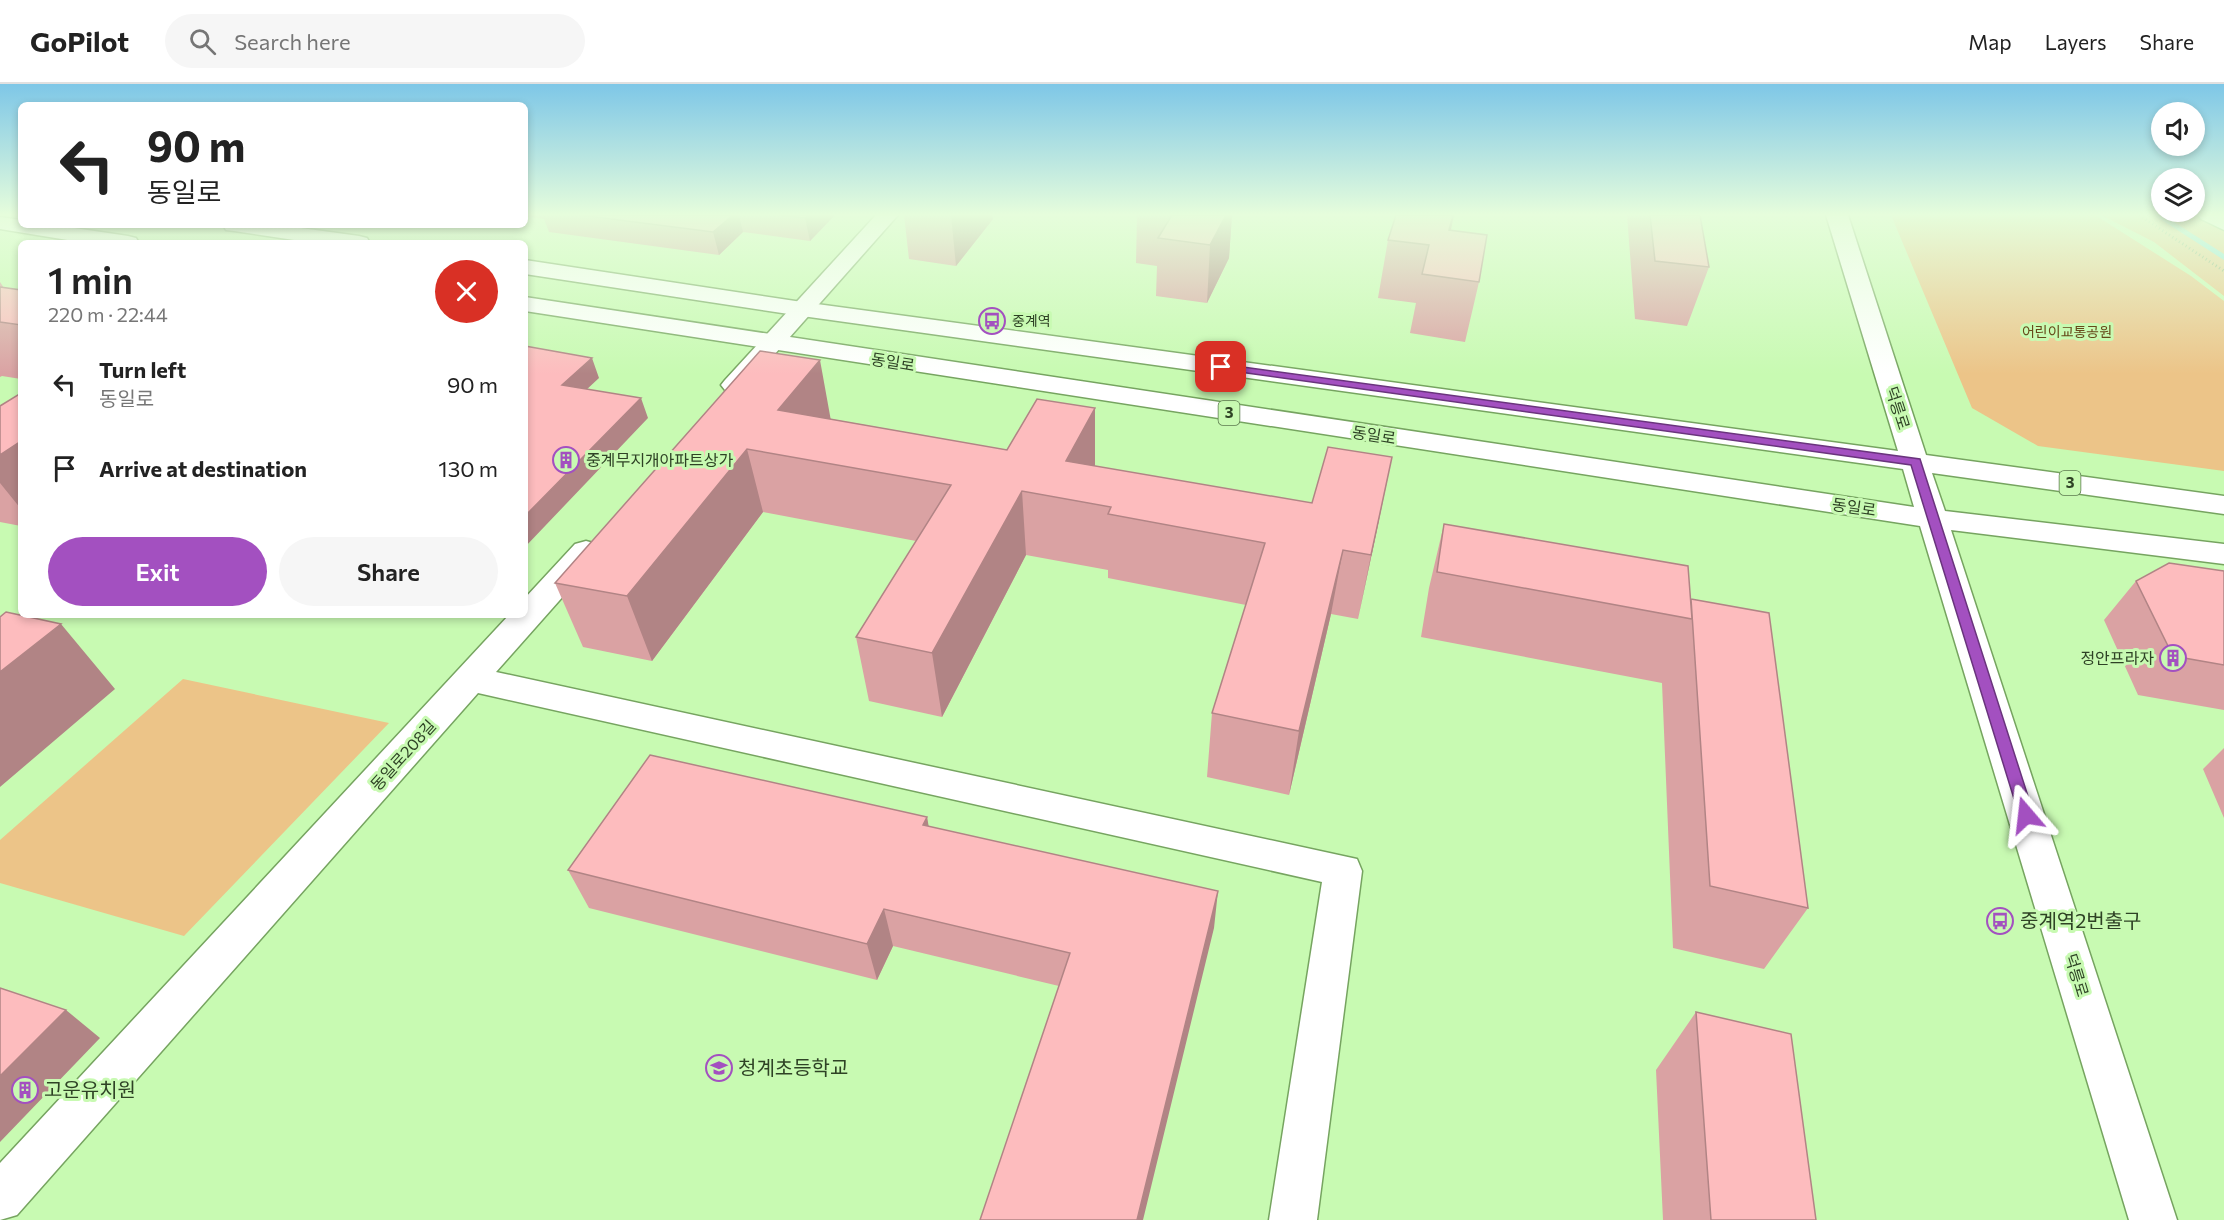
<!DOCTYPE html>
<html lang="en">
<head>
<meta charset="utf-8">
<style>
	:root { --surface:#fff; --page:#f6f6f6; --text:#222; --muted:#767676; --line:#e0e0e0; --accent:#a350c0 }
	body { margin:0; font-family:Commissioner,"Noto Sans KR",sans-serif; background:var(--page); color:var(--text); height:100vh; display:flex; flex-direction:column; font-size:22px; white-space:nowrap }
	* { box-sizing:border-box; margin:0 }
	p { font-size:20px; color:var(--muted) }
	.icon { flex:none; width:33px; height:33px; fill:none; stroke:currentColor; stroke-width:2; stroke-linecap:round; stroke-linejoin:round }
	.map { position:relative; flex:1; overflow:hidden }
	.side { position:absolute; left:18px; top:156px; width:510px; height:378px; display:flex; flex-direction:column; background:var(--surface); border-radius:9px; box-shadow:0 3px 9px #0003 }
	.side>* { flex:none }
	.guide { position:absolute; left:18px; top:18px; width:510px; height:126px; border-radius:9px; box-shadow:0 3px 9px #0003; background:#fff; color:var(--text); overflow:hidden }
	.buttons { position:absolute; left:2151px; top:18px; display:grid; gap:12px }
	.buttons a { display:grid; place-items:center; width:54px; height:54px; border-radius:50%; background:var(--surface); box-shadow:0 3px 9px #0003; font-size:30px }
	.pin { position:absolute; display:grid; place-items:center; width:51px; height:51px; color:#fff; margin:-26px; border-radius:12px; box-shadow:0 3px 9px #0006 }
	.me { position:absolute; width:66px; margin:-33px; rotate:343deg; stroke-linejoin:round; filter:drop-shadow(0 0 4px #0008) }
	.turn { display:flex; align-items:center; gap:21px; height:126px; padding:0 30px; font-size:27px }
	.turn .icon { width:78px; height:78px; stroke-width:2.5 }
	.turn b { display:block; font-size:42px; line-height:51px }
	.round { display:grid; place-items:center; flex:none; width:63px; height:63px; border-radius:32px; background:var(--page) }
	.headline { display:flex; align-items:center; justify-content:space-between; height:102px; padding:0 30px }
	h1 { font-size:36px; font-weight:600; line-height:45px }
	.cta { display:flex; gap:12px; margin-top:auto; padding:12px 30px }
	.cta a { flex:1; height:69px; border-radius:36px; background:var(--accent); color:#fff; font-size:24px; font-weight:600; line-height:69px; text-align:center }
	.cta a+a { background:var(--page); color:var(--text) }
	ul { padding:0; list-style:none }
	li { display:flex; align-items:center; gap:18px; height:84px; padding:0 30px }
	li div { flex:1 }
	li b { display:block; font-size:22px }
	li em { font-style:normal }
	header { display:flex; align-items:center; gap:36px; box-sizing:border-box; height:84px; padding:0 30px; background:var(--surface); border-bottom:2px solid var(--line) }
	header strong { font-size:28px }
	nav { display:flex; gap:33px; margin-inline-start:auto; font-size:21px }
	.search { width:420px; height:54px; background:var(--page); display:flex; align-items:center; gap:15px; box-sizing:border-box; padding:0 21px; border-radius:33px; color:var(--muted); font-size:22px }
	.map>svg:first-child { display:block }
</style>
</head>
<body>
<header>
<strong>GoPilot</strong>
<div class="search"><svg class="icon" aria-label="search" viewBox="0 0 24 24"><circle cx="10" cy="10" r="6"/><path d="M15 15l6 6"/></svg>Search here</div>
<nav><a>Map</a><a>Layers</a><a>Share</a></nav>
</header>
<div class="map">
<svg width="2224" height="1136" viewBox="0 0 2224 1136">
	<rect width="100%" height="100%" fill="#c8fab2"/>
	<!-- green -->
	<path fill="#ecc488" d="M1891 131H2095L2191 192 2224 217V387L2038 362 1972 324Z
		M2101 131H2224V212L2154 158Z
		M183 595 389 639 184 852 0 799V756Z"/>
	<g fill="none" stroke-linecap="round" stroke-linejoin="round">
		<!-- stream -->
		<path fill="#7fe4e5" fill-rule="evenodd" d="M2154 131H2163L2224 170V176Z"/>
		<defs>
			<path id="minor" d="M876 131H898L743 306 734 309 725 306 721 301 725 296Z
				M2198 131H2224V146L2201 135Z
				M586 457 597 460 601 467 597 474 496 588 1357 775 1362 787 1317 1136H1269L1322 798 478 609 17 1131 0 1136V1079L509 531H525V514L575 460Z"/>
			<path id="major" d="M1826 131H1848L1926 371 2224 412V430L1932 389 1945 427 2224 460V480L1951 446 2177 1136H2129L1920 442 525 227V213L1914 423 1903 385 802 232 525 190V176L802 218 1898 367Z
				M0 133 21 136V141H54L128 152 136 154 139 159H86L0 145Z
				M223 141H279L359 152 367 154 370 159H314L234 147 226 146Z"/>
		</defs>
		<!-- minor casing -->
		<use href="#minor" stroke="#76a460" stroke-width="3"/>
		<!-- major casing -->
		<use href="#major" stroke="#76a460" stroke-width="3"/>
		<!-- path -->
		<path stroke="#82a772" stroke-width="3" stroke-dasharray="1 3" stroke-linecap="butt" d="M2139 131 2224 187"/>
		<!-- minor -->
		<use href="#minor" fill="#fff" fill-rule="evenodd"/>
		<!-- major -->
		<use href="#major" fill="#fff" fill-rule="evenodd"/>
	</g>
	<!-- wall -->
	<path fill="#daa2a3" d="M525 131H835L810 157 743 148 719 171 549 148 544 135 525 132Z
		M904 131H992L993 135 956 182 909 175Z
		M1137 131H1232L1229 174 1207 219 1156 212 1157 182 1136 179Z
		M1454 131 1451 146 1479 198 1465 258 1410 249 1416 219 1378 214 1388 156Z
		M1627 131H1700L1709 183 1687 242 1635 235Z
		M0 198 4 204 21 206V295L2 292 0 293Z
		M760 267 831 335 1007 366 1095 324V382L1379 436 1358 535 1331 530 1289 711 1207 693 1212 629 1246 521 1108 494V486L1026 471 942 633 869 617 856 553 916 457 763 428 652 577 583 563 555 499Z
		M21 309V442L0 438V322Z
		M1444 440 1691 516 1808 824 1764 885 1673 864 1662 599 1421 553 1429 504Z
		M2224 487V626L2138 611 2104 536 2136 497Z
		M2224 664V734L2203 685Z
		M927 733 928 742 1214 844 1059 902 893 862 877 896 589 824 568 786Z
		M1696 928 1816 1136H1663L1656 986Z"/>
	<!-- shaded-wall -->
	<path fill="#b18485" d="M733 131H739L743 148 719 171 713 148Z
		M809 131H835L810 157 805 134Z
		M951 131H992L993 135 956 182Z
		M1226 131H1232L1229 174 1207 219 1210 161Z
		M1453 131H1454L1440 193Z
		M592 274 599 294 570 321 562 301Z
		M820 276 831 337 778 326Z
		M641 314 648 334 525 463V432Z
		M1095 324V386L1066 377Z
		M21 357V425L0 399V371Z
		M747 365 763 428 652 577 627 512Z
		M1392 373 1379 436 1358 535 1371 471Z
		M1022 407 1026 471 942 633 932 569Z
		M1343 466 1331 530 1289 711 1299 647Z
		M61 540 115 605 0 703V588Z
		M927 733 934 771 923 741Z
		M1218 807 1214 844 1143 1136H1137Z
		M884 825 893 862 877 896 867 860Z
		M66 926 100 954 0 1058V992Z"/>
	<!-- building -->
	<path fill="#fdbcbe" stroke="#b18485" stroke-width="1.5" d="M580 131H733L713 148Z
		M779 131H809L805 134Z
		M1172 131H1226L1210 161 1158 154Z
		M1396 131H1453L1449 146 1487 151 1479 198 1422 190 1429 161 1388 156Z
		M1650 131H1700L1709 183 1655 177Z
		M0 203 21 206V241L0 238Z
		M525 262 592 274 562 301 641 314 525 432V373L526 372 525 371Z
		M760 267 820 276 778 326 1007 366 1037 315 1095 324 1066 377 1312 419 1328 363 1392 373 1371 471 1343 466 1299 647 1212 629 1265 459 1108 430 1111 423 1022 407 932 569 856 553 951 401 747 365 627 512 555 499Z
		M21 309V357L0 371V322Z
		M1444 440 1688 482 1692 535 1437 488Z
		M2169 479 2224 487V581L2173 572 2136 497Z
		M1691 515 1769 529 1808 824 1710 802Z
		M6 528 61 540 0 588V533Z
		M650 671 927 733 923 741 1218 807 1137 1136H980L1070 869 884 825 867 860 568 786Z
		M0 904 66 926 0 992Z
		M1696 928 1791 950 1816 1136H1711Z"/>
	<!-- sky -->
	<linearGradient id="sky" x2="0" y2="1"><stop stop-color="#7ec7e7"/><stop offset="0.45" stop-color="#e6fddc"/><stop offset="1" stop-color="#e6fddc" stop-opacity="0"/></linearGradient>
	<rect width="2224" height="290" fill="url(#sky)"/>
	<!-- route -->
	<path fill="#a350c0" stroke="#6a347d" stroke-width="1.5" d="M1221 280 1920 375 2034 731 2032 736 2026 737 2021 736 2019 731 1911 381 1218 285V281Z"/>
	<!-- icons -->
	<defs>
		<symbol id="bus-ring" viewBox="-11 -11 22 22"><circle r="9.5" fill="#c8fab2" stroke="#a350c0" stroke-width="1.5"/><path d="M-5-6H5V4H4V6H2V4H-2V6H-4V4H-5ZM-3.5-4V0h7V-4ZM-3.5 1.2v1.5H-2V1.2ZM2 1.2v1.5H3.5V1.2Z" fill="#a350c0"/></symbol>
		<symbol id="building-ring" viewBox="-11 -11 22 22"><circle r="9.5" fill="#c8fab2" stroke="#a350c0" stroke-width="1.5"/><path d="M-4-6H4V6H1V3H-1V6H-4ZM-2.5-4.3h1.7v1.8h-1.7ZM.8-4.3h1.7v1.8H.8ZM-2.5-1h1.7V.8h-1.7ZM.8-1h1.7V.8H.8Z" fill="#a350c0"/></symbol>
		<symbol id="school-ring" viewBox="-11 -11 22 22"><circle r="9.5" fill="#c8fab2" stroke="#a350c0" stroke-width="1.5"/><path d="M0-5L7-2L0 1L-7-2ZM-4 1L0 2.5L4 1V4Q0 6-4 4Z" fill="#a350c0"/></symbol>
	</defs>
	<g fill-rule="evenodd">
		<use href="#bus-ring" x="977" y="222" width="30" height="30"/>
		<use href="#building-ring" x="551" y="361" width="30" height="30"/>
		<use href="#building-ring" x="2158" y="559" width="30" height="30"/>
		<use href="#bus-ring" x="1985" y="822" width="30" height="30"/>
		<use href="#school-ring" x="704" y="969" width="30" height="30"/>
		<use href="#building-ring" x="10" y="991" width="30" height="30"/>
	</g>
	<g text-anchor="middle" stroke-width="6" stroke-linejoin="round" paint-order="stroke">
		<!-- far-poi labels -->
		<g font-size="14" fill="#2e4225" stroke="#c8fab2" text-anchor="start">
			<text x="1012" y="242">중계역</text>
		</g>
		<!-- far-park labels -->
		<g font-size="14" fill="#664919" stroke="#c8fab2">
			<text x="2067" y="253">어린이교통공원</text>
		</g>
		<!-- shield labels -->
		<g fill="#c8fab2" stroke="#5c794f" stroke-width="1.5">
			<rect x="1218.5" y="317" width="21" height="24" rx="4.5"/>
			<rect x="2059.5" y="387" width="21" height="24" rx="4.5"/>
		</g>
		<g font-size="15" font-weight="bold" fill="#2e4225">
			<text x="1229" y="334">3</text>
			<text x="2070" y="404">3</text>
		</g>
		<!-- street labels -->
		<g font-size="16" fill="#2e4225" stroke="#c8fab2">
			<text transform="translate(893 278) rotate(9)" y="6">동일로</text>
			<text transform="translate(1898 324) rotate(72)" y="6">덕릉로</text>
			<text transform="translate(1374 351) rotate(9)" y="6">동일로</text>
			<text transform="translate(1854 423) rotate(8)" y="6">동일로</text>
			<text transform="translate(403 671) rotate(-48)" y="6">동일로208길</text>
			<text transform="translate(2077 891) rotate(73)" y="6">덕릉로</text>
		</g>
		<!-- poi labels -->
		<g font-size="16" fill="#2e4225" stroke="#c8fab2" text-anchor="start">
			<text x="586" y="382">중계무지개아파트상가</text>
			<text x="2154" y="580" text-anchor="end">정안프라자</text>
		</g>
		<!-- near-poi labels -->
		<g font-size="20" fill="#2e4225" stroke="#c8fab2" text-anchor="start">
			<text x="2020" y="844">중계역2번출구</text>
			<text x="738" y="991">청계초등학교</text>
			<text x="44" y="1013">고운유치원</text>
		</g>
	</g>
</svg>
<div class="buttons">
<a><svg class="icon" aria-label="sound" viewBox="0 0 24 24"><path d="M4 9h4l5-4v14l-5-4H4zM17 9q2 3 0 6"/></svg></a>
<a><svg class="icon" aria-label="layers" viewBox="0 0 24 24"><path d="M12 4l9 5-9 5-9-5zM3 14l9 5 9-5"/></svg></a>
</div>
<div class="pin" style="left:1221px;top:283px;background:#d93025"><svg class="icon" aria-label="arrive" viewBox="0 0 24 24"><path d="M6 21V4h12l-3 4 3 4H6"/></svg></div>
<svg class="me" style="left:2026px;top:731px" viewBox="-20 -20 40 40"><path d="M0-17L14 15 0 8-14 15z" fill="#a350c0" stroke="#fff" stroke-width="4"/></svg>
<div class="guide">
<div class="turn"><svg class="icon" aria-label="left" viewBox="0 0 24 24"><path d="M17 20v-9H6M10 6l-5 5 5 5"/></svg><div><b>90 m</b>동일로</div></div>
</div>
<section class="side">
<div class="headline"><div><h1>1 min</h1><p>220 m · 22:44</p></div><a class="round" style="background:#d93025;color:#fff"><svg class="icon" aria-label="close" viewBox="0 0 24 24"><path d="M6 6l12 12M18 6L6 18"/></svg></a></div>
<ul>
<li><svg class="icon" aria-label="left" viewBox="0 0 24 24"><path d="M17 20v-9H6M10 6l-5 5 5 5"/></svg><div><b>Turn left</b><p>동일로</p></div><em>90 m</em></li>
<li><svg class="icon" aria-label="arrive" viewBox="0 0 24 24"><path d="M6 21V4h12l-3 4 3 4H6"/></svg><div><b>Arrive at destination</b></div><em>130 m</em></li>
</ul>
<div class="cta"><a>Exit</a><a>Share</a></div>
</section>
</div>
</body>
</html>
